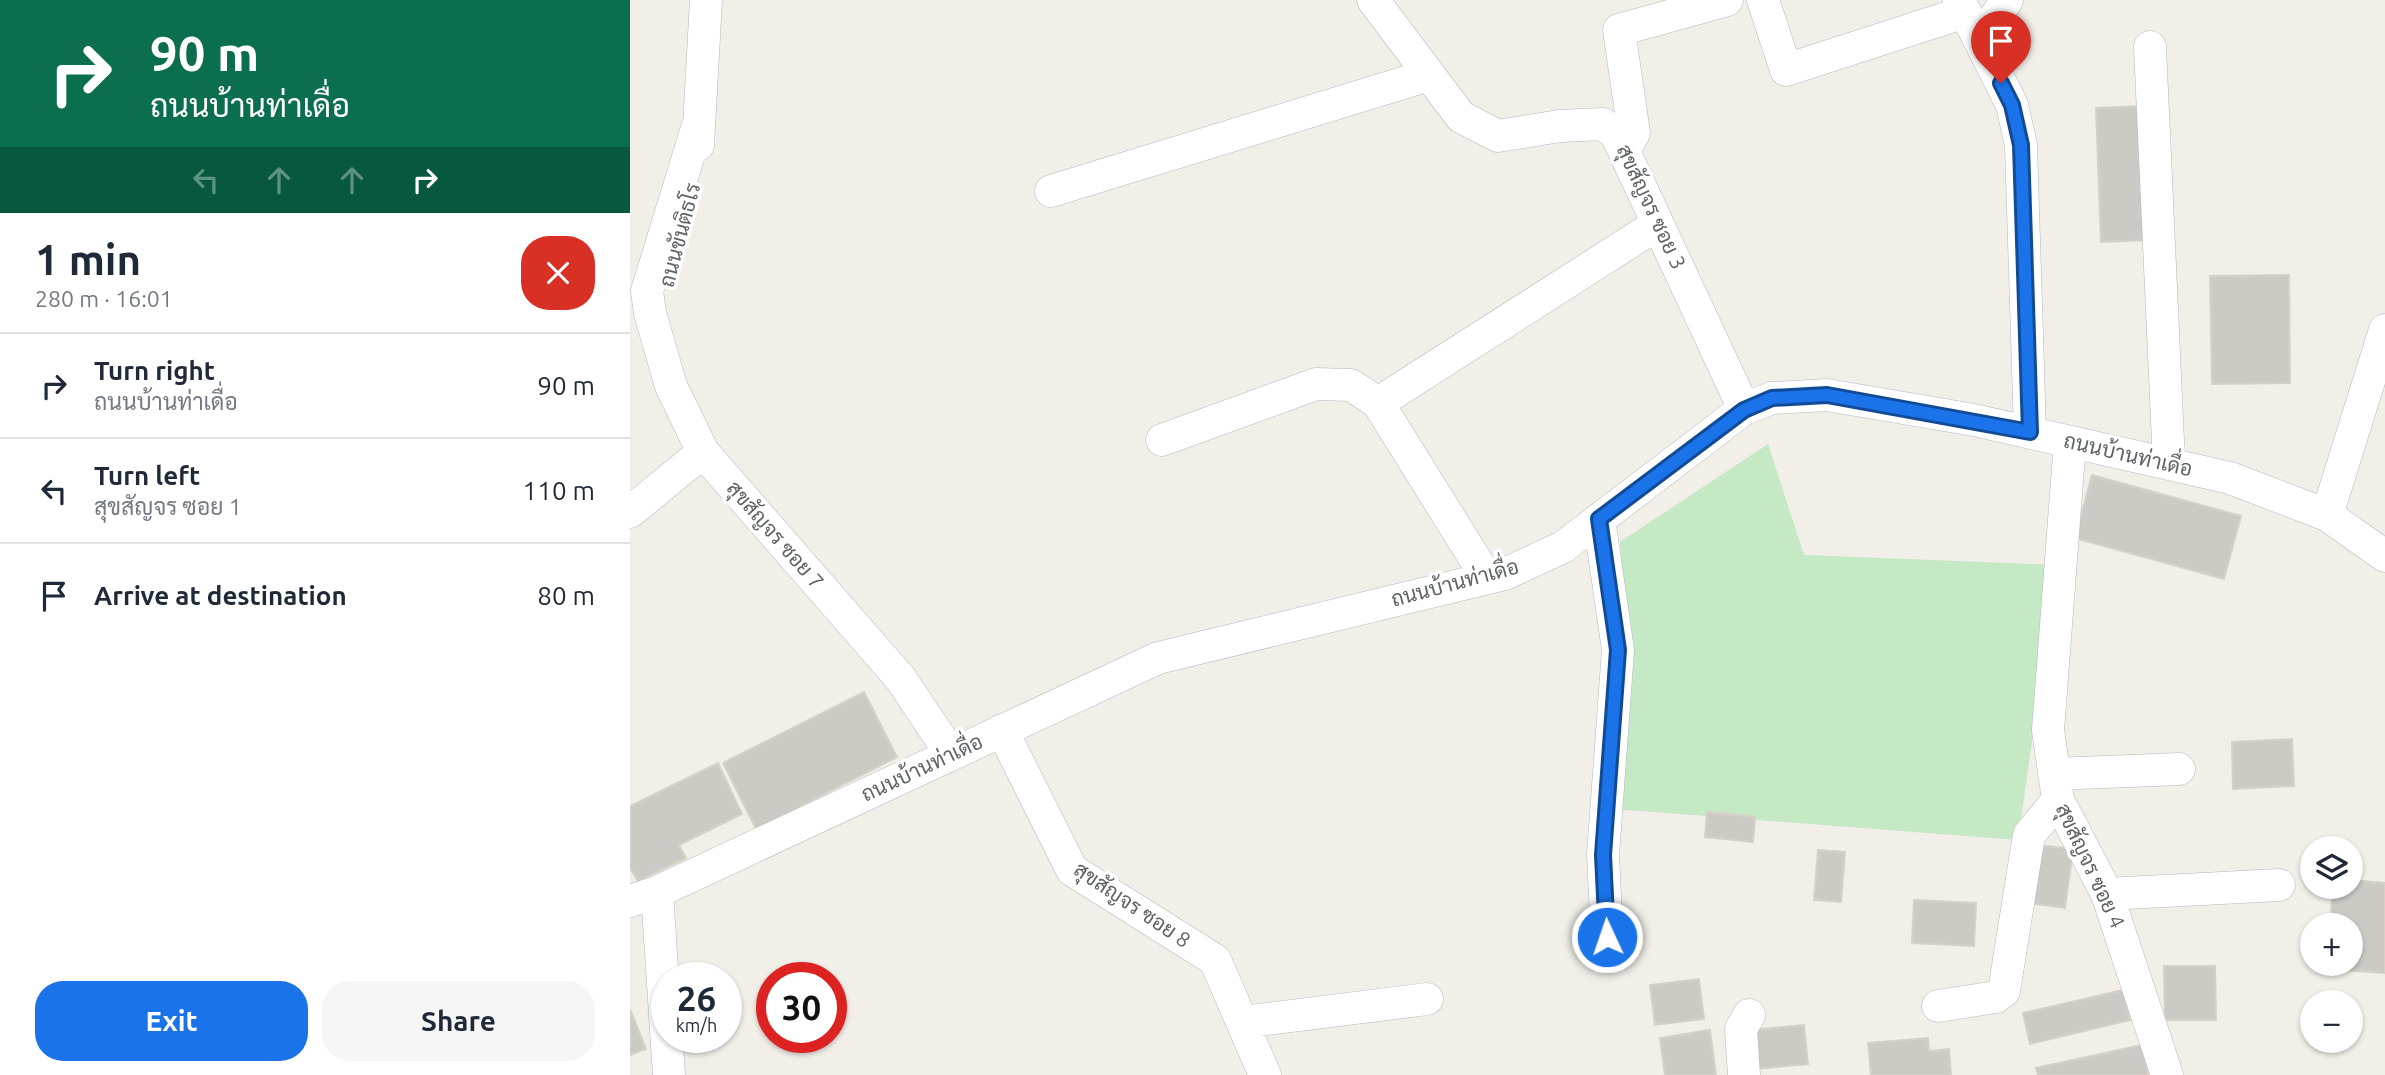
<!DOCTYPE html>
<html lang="en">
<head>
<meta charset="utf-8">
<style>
	:root { --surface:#fff; --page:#f6f6f7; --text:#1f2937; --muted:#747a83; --line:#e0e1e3; --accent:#1a73e8 }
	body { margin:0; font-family:Ubuntu,Sarabun,sans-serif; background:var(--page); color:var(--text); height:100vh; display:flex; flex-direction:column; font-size:26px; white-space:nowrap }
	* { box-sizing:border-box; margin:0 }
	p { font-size:23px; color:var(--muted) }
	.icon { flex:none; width:38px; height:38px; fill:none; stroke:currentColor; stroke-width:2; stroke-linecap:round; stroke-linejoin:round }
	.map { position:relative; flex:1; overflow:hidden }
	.drawer { display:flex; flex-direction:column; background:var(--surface); width:630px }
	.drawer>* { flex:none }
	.hud { background:#0b6e4f; color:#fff; overflow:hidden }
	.tools { position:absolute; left:1670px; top:836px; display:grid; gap:14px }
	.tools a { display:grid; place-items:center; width:63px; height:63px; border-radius:50%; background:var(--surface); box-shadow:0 2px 5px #0004; font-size:35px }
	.speed { position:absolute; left:21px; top:962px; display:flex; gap:14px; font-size:35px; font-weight:700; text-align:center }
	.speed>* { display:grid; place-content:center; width:91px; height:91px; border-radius:50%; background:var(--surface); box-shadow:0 2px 5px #0004; line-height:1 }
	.speed small { font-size:18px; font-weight:400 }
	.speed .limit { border:10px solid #d22; background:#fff; color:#111 }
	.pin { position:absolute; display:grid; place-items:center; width:60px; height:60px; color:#fff; margin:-72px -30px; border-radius:50% 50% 50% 0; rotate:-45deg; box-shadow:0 0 7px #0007 }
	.pin .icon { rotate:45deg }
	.me { position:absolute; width:77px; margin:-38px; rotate:357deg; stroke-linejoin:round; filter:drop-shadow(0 0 5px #0008) }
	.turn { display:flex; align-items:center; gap:24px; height:147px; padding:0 35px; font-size:32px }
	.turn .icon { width:91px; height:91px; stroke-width:2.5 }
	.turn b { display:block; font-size:49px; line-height:60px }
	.lanes { display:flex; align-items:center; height:66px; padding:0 35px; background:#0003; justify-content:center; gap:35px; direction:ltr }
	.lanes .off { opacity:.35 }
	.round { display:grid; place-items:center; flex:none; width:74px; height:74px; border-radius:28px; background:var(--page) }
	.headline { display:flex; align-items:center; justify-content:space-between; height:119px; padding:0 35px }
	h1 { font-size:42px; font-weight:600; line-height:52px }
	.button { display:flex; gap:14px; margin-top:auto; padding:14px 35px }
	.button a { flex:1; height:80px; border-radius:28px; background:var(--accent); color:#fff; font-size:28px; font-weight:600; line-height:80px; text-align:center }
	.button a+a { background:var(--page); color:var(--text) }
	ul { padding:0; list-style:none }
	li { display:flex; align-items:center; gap:21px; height:105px; padding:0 35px; border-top:2px solid var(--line) }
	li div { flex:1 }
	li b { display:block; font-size:26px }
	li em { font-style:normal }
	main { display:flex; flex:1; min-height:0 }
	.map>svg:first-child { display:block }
</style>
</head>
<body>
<main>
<section class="drawer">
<div class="hud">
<div class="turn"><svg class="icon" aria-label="right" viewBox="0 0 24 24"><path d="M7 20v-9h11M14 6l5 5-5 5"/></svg><div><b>90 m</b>ถนนบ้านท่าเดื่อ</div></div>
<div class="lanes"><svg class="icon off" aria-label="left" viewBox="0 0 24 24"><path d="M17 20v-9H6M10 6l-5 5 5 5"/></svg><svg class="icon off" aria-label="ahead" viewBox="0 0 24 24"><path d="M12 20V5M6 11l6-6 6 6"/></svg><svg class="icon off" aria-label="ahead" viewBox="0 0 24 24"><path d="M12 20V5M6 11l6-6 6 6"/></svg><svg class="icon" aria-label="right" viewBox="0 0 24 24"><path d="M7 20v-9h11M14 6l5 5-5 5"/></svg></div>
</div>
<div class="headline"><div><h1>1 min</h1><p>280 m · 16:01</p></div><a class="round" style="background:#d93025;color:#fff"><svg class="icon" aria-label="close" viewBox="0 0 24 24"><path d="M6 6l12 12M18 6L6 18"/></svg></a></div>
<ul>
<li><svg class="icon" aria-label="right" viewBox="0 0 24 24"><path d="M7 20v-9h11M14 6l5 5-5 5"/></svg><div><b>Turn right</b><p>ถนนบ้านท่าเดื่อ</p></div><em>90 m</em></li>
<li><svg class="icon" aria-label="left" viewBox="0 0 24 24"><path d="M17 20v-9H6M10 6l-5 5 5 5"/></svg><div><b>Turn left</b><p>สุขสัญจร ซอย 1</p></div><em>110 m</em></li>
<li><svg class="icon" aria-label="arrive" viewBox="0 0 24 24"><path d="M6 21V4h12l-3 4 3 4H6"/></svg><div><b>Arrive at destination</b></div><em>80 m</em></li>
</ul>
<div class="button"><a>Exit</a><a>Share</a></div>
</section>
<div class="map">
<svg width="1755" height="1075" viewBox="0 0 1755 1075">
	<rect width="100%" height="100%" fill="#f1efe8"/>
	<!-- green -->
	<path fill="#c5e8c5" d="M1138 444 1174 555 1427 565 1388 840 984 809 999 645 990 542Z"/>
	<!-- building -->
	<path fill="#cccac5" stroke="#d6d1c6" stroke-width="2" d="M1513 106 1517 240 1471 242 1466 108Z
		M1659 275 1660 383 1582 384 1580 276Z
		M1462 475 1611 516 1594 579 1445 538Z
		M234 692 267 757 126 829 93 763Z
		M1662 739 1664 786 1603 789 1602 742Z
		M88 763 112 814 49 845 56 858 8 881 0 868V806Z
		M1077 812 1125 817 1123 842 1075 837Z
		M1406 845 1443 849 1435 908 1398 903Z
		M1188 850 1215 852 1211 902 1184 900Z
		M1720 880 1755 883V973L1697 969 1698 964H1720V926H1700L1703 887H1720Z
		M1284 900 1346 903 1344 946 1282 943Z
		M1534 966H1585L1586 1020H1535Z
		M1069 979 1074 1019 1025 1025 1020 985Z
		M1493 990 1500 1020 1400 1044 1393 1013Z
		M0 1009 16 1049 0 1055Z
		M1174 1025 1178 1064 1125 1069 1121 1030Z
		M1080 1030 1086 1075H1035L1030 1038Z
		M1298 1038 1299 1051 1319 1049 1321 1075H1241L1238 1043Z
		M1512 1045 1518 1075H1408L1406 1068Z"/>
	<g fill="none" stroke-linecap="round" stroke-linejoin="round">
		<defs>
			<path id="minor" d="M743 0 831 117 868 136 930 126 973 124 986 134 1114 409
				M1133 0 1156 70 1335 12
				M1329 0 1382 105 1391 145 1400 432
				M1350 39 1377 0
				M1520 47 1539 464
				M68 125 17 291 20 313 41 386 73 452 271 679 321 754
				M68 145 76 0
				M996 148 1004 133 989 30 1097 0
				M421 191 799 75
				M532 440 686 384 721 385 748 403
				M1440 442 1418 730 1428 800 1477 894 1537 1075
				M0 512 73 452
				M1697 515 1755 330
				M969 519 988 650 973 855 977 937
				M857 578 748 403 1028 224
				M372 730 442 870 585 960 635 1075
				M1424 774 1549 769
				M27 892 39 1075
				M1477 894 1649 885
				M0 901 27 892 528 658 875 574 933 547 1114 409 1142 398 1197 395 1344 420 1539 464 1600 478 1697 515 1755 556
				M1308 1006 1366 997 1374 991 1399 835 1428 800
				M612 1022 797 999
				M1114 1075 1111 1029 1119 1015"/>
		</defs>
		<!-- minor casing -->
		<use href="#minor" stroke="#b5b8bc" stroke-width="33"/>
		<!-- minor -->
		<use href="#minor" stroke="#fff" stroke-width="32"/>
	</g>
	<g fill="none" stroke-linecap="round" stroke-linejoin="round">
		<defs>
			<path id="route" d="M977 937 973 855 988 650 969 519 1114 410 1142 398 1197 395 1400 432 1391 145 1382 105 1371 83"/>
		</defs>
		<!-- route casing -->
		<use href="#route" stroke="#114b97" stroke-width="18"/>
		<!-- route -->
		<use href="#route" stroke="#1a73e8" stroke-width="12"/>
	</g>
	<g text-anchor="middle" stroke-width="7" stroke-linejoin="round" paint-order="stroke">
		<!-- street labels -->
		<g font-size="21" fill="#5f6368" stroke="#fff">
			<text transform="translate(1021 207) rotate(65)" y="7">สุขสัญจร ซอย 3</text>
			<text transform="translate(50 235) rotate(-75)" y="7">ถนนขันติธโร</text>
			<text transform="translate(1498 455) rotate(13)" y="7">ถนนบ้านท่าเดื่อ</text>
			<text transform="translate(145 535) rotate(49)" y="7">สุขสัญจร ซอย 7</text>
			<text transform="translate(825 583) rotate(-15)" y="7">ถนนบ้านท่าเดื่อ</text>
			<text transform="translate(292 768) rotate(-25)" y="7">ถนนบ้านท่าเดื่อ</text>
			<text transform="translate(1460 866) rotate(65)" y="7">สุขสัญจร ซอย 4</text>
			<text transform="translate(502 905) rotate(34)" y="7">สุขสัญจร ซอย 8</text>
		</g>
	</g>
</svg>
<div class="tools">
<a><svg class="icon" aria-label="layers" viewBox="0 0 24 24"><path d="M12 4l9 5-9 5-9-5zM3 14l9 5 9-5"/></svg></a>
<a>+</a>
<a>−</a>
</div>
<div class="speed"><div>26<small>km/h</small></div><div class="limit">30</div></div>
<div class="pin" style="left:1371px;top:83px;background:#d93025"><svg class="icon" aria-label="arrive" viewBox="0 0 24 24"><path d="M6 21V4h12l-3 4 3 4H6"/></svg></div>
<svg class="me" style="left:977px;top:937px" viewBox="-20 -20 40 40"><circle r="17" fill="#1a73e8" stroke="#fff" stroke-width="3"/><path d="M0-11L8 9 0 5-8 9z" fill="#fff"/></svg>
</div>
</main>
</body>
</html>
